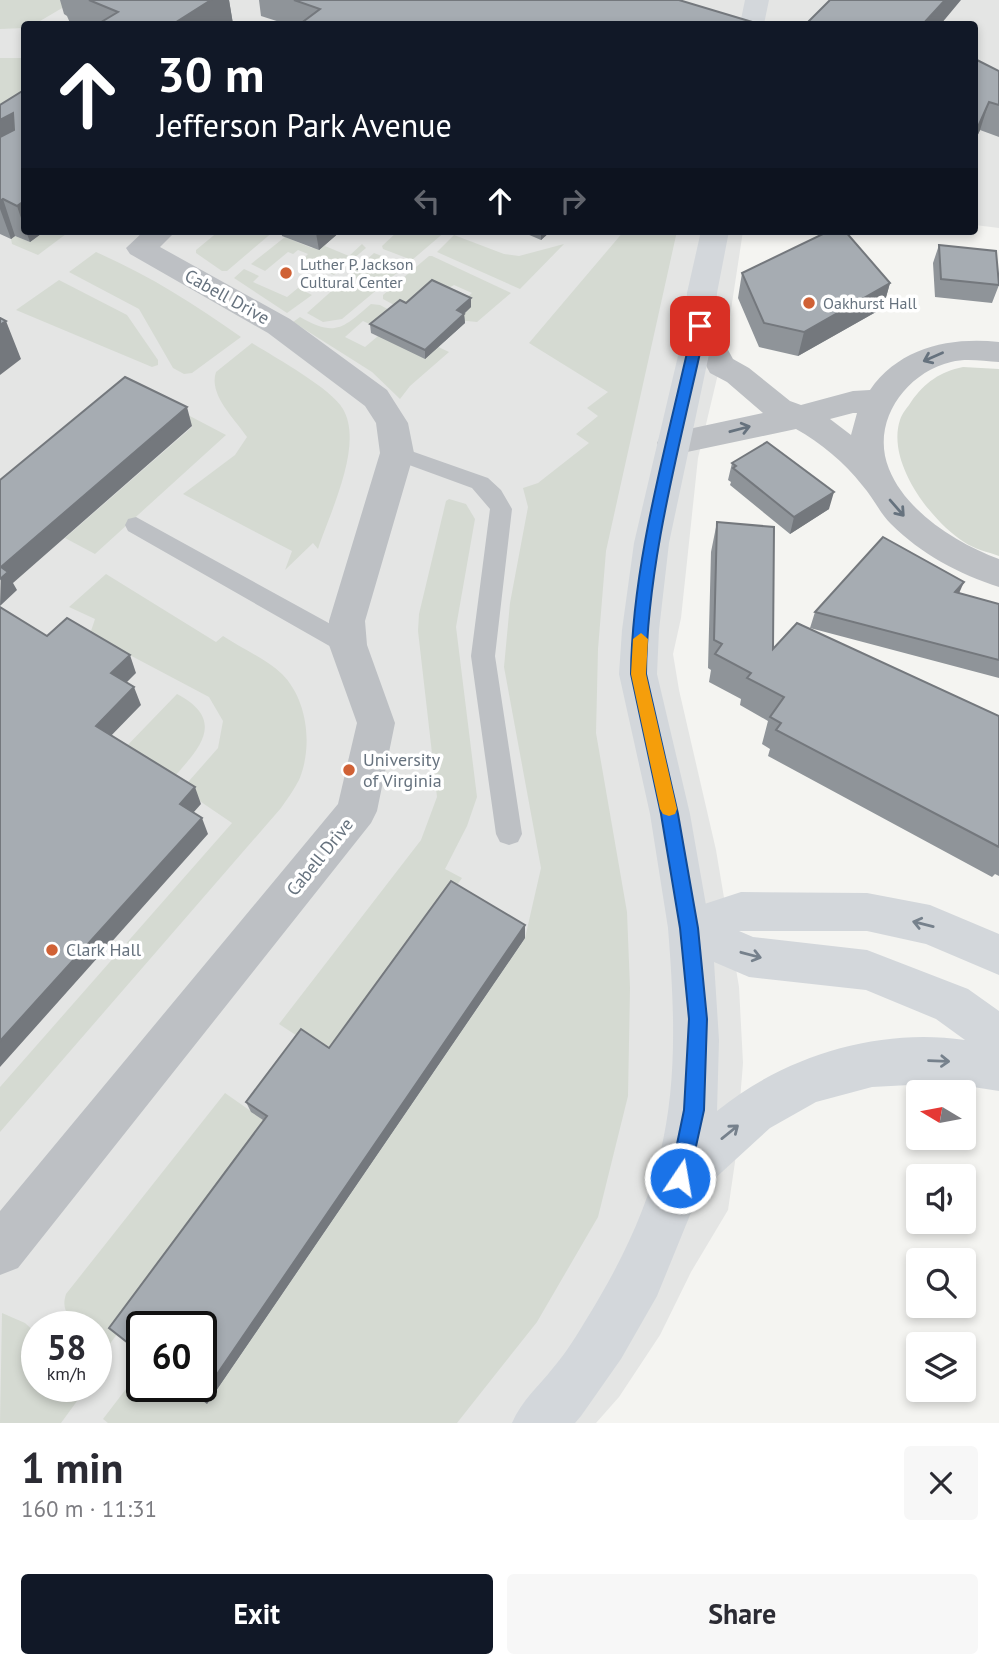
<!DOCTYPE html>
<html lang="en">
<head>
<meta charset="utf-8">
<style>
	:root { --surface:#fff; --page:#f7f7f7; --text:#2b2b33; --muted:#7c7c81; --accent:#111827 }
	body { margin:0; font-family:"PT Sans",sans-serif; background:var(--page); color:var(--text); height:100vh; display:flex; flex-direction:column; font-size:26px; white-space:nowrap }
	* { box-sizing:border-box; margin:0 }
	p { font-size:23px; color:var(--muted) }
	.icon { flex:none; width:38px; height:38px; fill:none; stroke:currentColor; stroke-width:2; stroke-linecap:round; stroke-linejoin:round }
	.map { position:relative; height:1423px; overflow:hidden }
	.details { display:flex; flex-direction:column; background:var(--surface); flex:1 }
	.details>* { flex:none }
	.guide { position:absolute; left:21px; top:21px; width:957px; height:214px; border-radius:7px; box-shadow:0 4px 10px #0003; background:#111827; color:#fff; overflow:hidden }
	.needle { width:46px; rotate:280deg }
	.tools { position:absolute; left:906px; top:1080px; display:grid; gap:14px }
	.tools a { display:grid; place-items:center; width:70px; height:70px; border-radius:7px; background:var(--surface); box-shadow:0 4px 10px #0003; font-size:35px }
	.speed { position:absolute; left:21px; top:1311px; display:flex; gap:14px; font-size:35px; font-weight:700; text-align:center }
	.speed>* { display:grid; place-content:center; width:91px; height:91px; border-radius:50%; background:var(--surface); box-shadow:0 4px 10px #0003; line-height:1 }
	.speed small { font-size:18px; font-weight:400 }
	.speed .limit { border:4px solid #111; border-radius:10px; background:#fff; color:#111 }
	.pin { position:absolute; display:grid; place-items:center; width:60px; height:60px; color:#fff; margin:-30px; border-radius:14px; box-shadow:0 4px 10px #0006 }
	.me { position:absolute; width:77px; margin:-38px; rotate:12deg; stroke-linejoin:round; filter:drop-shadow(0 0 5px #0008) }
	.turn { display:flex; align-items:center; gap:24px; height:147px; padding:0 21px; font-size:32px }
	.turn .icon { width:91px; height:91px; stroke-width:2.5 }
	.turn b { display:block; font-size:49px; line-height:60px }
	.lanes { display:flex; align-items:center; height:66px; padding:0 21px; background:#0003; justify-content:center; gap:35px; direction:ltr }
	.lanes .off { opacity:.35 }
	.round { display:grid; place-items:center; flex:none; width:74px; height:74px; border-radius:7px; background:var(--page) }
	.overview { display:flex; align-items:center; justify-content:space-between; height:119px; padding:0 21px }
	h1 { font-size:42px; font-weight:700; line-height:52px }
	.cta { display:flex; gap:14px; margin-top:auto; padding:14px 21px }
	.cta a { flex:1; height:80px; border-radius:7px; background:var(--accent); color:#fff; font-size:28px; font-weight:700; line-height:80px; text-align:center }
	.cta a+a { background:var(--page); color:var(--text) }
	.map>svg:first-child { display:block }
</style>
</head>
<body>
<div class="map">
<svg width="999" height="1423" viewBox="0 0 999 1423">
	<rect width="100%" height="100%" fill="#f4f4f1"/>
	<!-- built -->
	<path fill="#e4e5e4" fill-rule="evenodd" d="M0 0H999V228L975 225V24H24V231H743L727 336 698 458 681 618 673 654 679 690 716 850 739 987 743 1063 735 1162 728 1210 691 1272 660 1335 619 1397 596 1423H0ZM37 1326H96V1386H37ZM142 1326H201V1386H142Z"/>
	<!-- green -->
	<path fill="#d5dad2" d="M0 0H72L74 1 35 24H24V28L0 29Z
		M0 58H24V114L0 129Z
		M45 231H70L38 255 12 244 11 239 15 236 30 242Z
		M219 231H274L227 271H222L196 253V250Z
		M398 231H446L412 260 383 249 382 246Z
		M624 231H677L606 551 598 649 596 733 627 912 630 988 628 1096 598 1217 537 1322 457 1423H108L103 1419 142 1368V1386H183L207 1404 525 938 541 868 504 667 510 603 528 507 523 488 538 483 589 443 576 434 598 416 587 408 608 392 529 343Z
		M454 235 504 254 519 256 564 244 520 289 437 252Z
		M285 237 312 248 325 237 331 239 325 246 349 256 362 244 366 248 334 275 316 268 318 265 303 259 308 254 298 250 293 254 288 252 265 271 251 264Z
		M96 252C150 276 193 303 241 337L192 373 184 374 173 368 139 309 69 272Z
		M374 253 402 264 404 267 342 319 323 322 307 313Z
		M429 256H432L511 293 477 322 457 320 461 302 472 293 454 285 407 312 383 299V295Z
		M244 269 259 276 253 282 287 297 298 288 312 295 287 313 234 278Z
		M59 280 127 315 158 360V365L152 367 16 310Z
		M371 304 380 305 395 313 384 331 363 321 345 337 365 347 378 336 430 343 449 352 410 386 400 399 372 372 293 322 300 317C335 337 342 329 371 304Z
		M252 343C274 357 331 388 343 409 364 445 330 512 318 549L313 543 285 570 292 551 183 494 235 455 247 437C236 420 208 395 216 372Z
		M963 367 999 369V556C988 552 974 549 964 542 931 521 886 462 900 420 902 413 908 407 911 402 925 382 940 372 963 367Z
		M186 414 226 435 95 554 65 538 192 427Z
		M449 499 466 504 475 519 456 627 477 797 467 826 445 869 462 878 332 1059 279 1024 421 840 437 797 418 631 419 614 446 501Z
		M106 574 216 642 223 636C241 648 266 659 282 674 308 700 313 747 299 780 294 790 287 799 281 808L0 1132V1087L232 823 182 789 218 748 223 721 209 697 90 634 95 619 69 607Z
		M177 694C226 720 201 747 173 778L120 753Z
		M225 1093 272 1126 106 1349 96 1341V1326H80C68 1316 61 1310 66 1294Z
		M2 1313 25 1323 37 1334V1386H88L61 1423H0Z"/>
	<g fill="none" stroke-linecap="round" stroke-linejoin="round">
		<!-- lane -->
		<path fill="#bdc0c4" fill-rule="evenodd" d="M397 446 488 478 501 490 512 509 495 656 522 834 518 842 509 845 500 842 496 834 471 656 490 509 472 488 390 458 386 453 390 448Z
			M136 517 356 638 360 645 356 652 348 654 340 652 128 531 125 525 128 519Z"/>
		<!-- street -->
		<path fill="#bdc0c4" fill-rule="evenodd" d="M144 231H176L160 247 290 319 387 390 408 423 414 453 365 621 367 645 395 723 377 811 371 823 18 1268 0 1275V1211L338 804 357 723 329 645V621L380 453 376 423 365 406 268 333 130 254 126 248Z
			M700 316 711 319 733 359 749 368 790 401 801 405 853 391 870 390C900 347 950 337 999 342V362C983 361 966 358 951 362 905 373 870 423 889 469 906 512 958 544 999 559V587C959 574 921 554 891 524 879 512 873 497 862 485 845 463 820 442 796 429L673 455 661 451 657 443 661 435 763 413 727 382 710 373 685 326 689 319ZM857 413 851 435 830 419 853 413Z"/>
		<!-- secondary -->
		<path fill="#d3d7db" fill-rule="evenodd" d="M745 0H769L764 24H740Z
			M701 231H729L717 293 715 326 669 543 659 630 657 674 690 814 710 928 704 942 689 948 674 942 668 928 650 814 619 674 622 630 634 543 685 326 687 293Z"/>
		<!-- primary -->
		<path fill="#d3d7db" fill-rule="evenodd" d="M741 892 867 893 930 905 999 934V975L926 944 867 931H739L753 937 867 950 968 989 999 1011V1091L947 1083 872 1087 816 1102 770 1128 699 1193 657 1296 621 1359 581 1416 575 1423H512C522 1400 538 1387 553 1368 567 1352 578 1333 589 1315 674 1176 681 1087 668 928L674 914ZM714 962 749 977 866 990 936 1019 965 1040C879 1027 784 1056 717 1111L719 1040Z"/>
	</g>
	<!-- wall -->
	<path fill="#8f9499" d="M60 0H229L233 24H72L70 23 67 16 64 14Z
		M259 0H679L759 24H286L261 16Z
		M999 71V137L980 130 975 141Z
		M24 90V231H45L30 242 15 236 11 239 0 234V105Z
		M281 231H341L319 250 282 236Z
		M520 231H551L541 240Z
		M939 245 999 285 992 303 935 297 933 263Z
		M742 273 890 283 883 308 798 356 759 347 738 298Z
		M471 298V307L464 314 465 323 425 359 371 333 370 324 406 303Z
		M732 463 829 509 790 534 730 485 731 482 728 480Z
		M717 522 773 649 999 716V876L995 874 992 877 768 756 770 749 762 744 768 721 740 705 741 699 709 682 711 670 708 668 711 552Z
		M959 593 999 604V678L810 628 815 612Z
		M525 938 207 1404 263 1120 251 1112 246 1102Z"/>
	<!-- shaded-wall -->
	<path fill="#74787d" d="M211 0H229L233 24H173Z
		M945 0H961L941 24H923Z
		M989 102 980 130 975 141V130Z
		M13 113 24 149 0 162V120Z
		M3 199 15 236 11 239 0 209V201Z
		M24 201V227L17 206Z
		M26 231H45L30 242Z
		M318 231H341L319 250 316 233Z
		M541 231H551L541 240Z
		M890 283 883 308 798 356 804 332Z
		M471 298V307L457 320V310Z
		M464 314 465 323 425 359V350Z
		M0 319 6 321 21 359 0 375Z
		M187 407 192 426 13 583 17 590 0 606 1 567Z
		M834 492 829 509 790 534 794 517Z
		M964 582 957 598 955 592Z
		M130 655 136 673 118 691 111 673Z
		M134 687 141 705 104 743 96 726Z
		M195 787 201 804 186 821 180 804Z
		M202 818 208 834 0 1067V1041Z
		M525 925V938L207 1404 200 1399Z"/>
	<!-- building -->
	<path fill="#a6acb2" stroke="#74787d" stroke-width="2" d="M89 0H211L173 24H98L118 12Z
		M294 0H679L759 24H300L320 9Z
		M830 0H945L923 24H806Z
		M975 59 999 71V105L989 102 977 129 975 130Z
		M24 90V201L17 206 3 199 0 201V137L14 130 13 113 0 120V105Z
		M829 231H845L890 283 804 332 764 323 742 273Z
		M939 245 996 251 999 285 941 279Z
		M432 280 471 298 457 310 464 314 425 350 370 324 400 300 406 303Z
		M0 318 6 321 0 325Z
		M125 377 187 407 1 567 8 572 0 579V480Z
		M767 442 834 492 794 517 733 468 736 466 732 463Z
		M717 522 774 527 773 649 797 623 999 716V847L776 730 781 723 770 717 784 697 747 678 751 673 715 654 722 644 714 640Z
		M883 537 964 582 955 592 999 604V660L815 612Z
		M0 607 47 636 67 618 130 655 111 673 134 687 96 726 195 787 180 804 202 818 0 1041Z
		M451 881 525 925 200 1399 183 1386H201V1326H142V1354L109 1328 267 1116 246 1102 301 1029 329 1048Z"/>
	<!-- one-way arrows -->
	<defs><path id="oneway-shaft" d="M-6 0H5M1.5-3L5.5 0L1.5 3" fill="none" stroke-width="1.6" stroke-linecap="round" stroke-linejoin="round" transform="scale(1.75)"/></defs>
	<g stroke="#66727e">
		<use href="#oneway-shaft" transform="translate(933 357) rotate(156)"/>
		<use href="#oneway-shaft" transform="translate(740 429) rotate(-15)"/>
		<use href="#oneway-shaft" transform="translate(897 508) rotate(49)"/>
	</g>
	<g stroke="#76818c">
		<use href="#oneway-shaft" transform="translate(923 924) rotate(-166)"/>
		<use href="#oneway-shaft" transform="translate(751 955) rotate(15)"/>
		<use href="#oneway-shaft" transform="translate(939 1061) rotate(2)"/>
		<use href="#oneway-shaft" transform="translate(730 1132) rotate(-39)"/>
	</g>
	<!-- route -->
	<path fill="#1a73e8" stroke="#114b97" stroke-width="2" d="M700 322 706 326C682 437 647 560 646 674L678 814 698 928 707 1019 704 1110 689 1178 687 1185 680 1188 672 1185 670 1178 684 1110 689 1019 680 928 661 814 631 674C632 560 669 437 693 326Z"/>
	<!-- slow -->
	<path fill="#f59e0b" d="M641 633 648 639 646 674 677 809 675 814 669 816 663 814 660 809 631 674 633 639Z"/>
	<!-- markers -->
	<g fill="#d06135" stroke="#fff" stroke-width="2.5">
		<circle cx="286" cy="273" r="7"/>
		<circle cx="809" cy="303" r="7"/>
		<circle cx="349" cy="770" r="7"/>
		<circle cx="52" cy="950" r="7"/>
	</g>
	<g text-anchor="middle" stroke-width="7" stroke-linejoin="round" paint-order="stroke">
		<!-- far-poi labels -->
		<g font-size="16" fill="#66727e" stroke="#fff" text-anchor="start">
			<text x="300" y="270">Luther P. Jackson<tspan x="300" dy="18">Cultural Center</tspan></text>
			<text x="823" y="309">Oakhurst Hall</text>
		</g>
		<!-- street labels -->
		<g font-size="18" fill="#66727e" stroke="#fff">
			<text transform="translate(227 297) rotate(29)" y="6">Cabell Drive</text>
			<text transform="translate(320 857) rotate(-51)" y="6">Cabell Drive</text>
		</g>
		<!-- poi labels -->
		<g font-size="18" fill="#66727e" stroke="#fff" text-anchor="start">
			<text x="363" y="766">University<tspan x="363" dy="21">of Virginia</tspan></text>
			<text x="66" y="956">Clark Hall</text>
		</g>
	</g>
</svg>
<div class="tools">
<a><svg class="needle" viewBox="-14 -14 28 28"><path d="M0-13l5 13h-10z" fill="#e53935"/><path d="M0 13l5-13h-10z" fill="#7c7c81"/></svg></a>
<a><svg class="icon" aria-label="sound" viewBox="0 0 24 24"><path d="M4 9h4l5-4v14l-5-4H4zM17 9q2 3 0 6"/></svg></a>
<a><svg class="icon" aria-label="search" viewBox="0 0 24 24"><circle cx="10" cy="10" r="6"/><path d="M15 15l6 6"/></svg></a>
<a><svg class="icon" aria-label="layers" viewBox="0 0 24 24"><path d="M12 4l9 5-9 5-9-5zM3 14l9 5 9-5"/></svg></a>
</div>
<div class="speed"><div>58<small>km/h</small></div><div class="limit">60</div></div>
<div class="pin" style="left:700px;top:326px;background:#d93025"><svg class="icon" aria-label="arrive" viewBox="0 0 24 24"><path d="M6 21V4h12l-3 4 3 4H6"/></svg></div>
<svg class="me" style="left:680px;top:1178px" viewBox="-20 -20 40 40"><circle r="17" fill="#1a73e8" stroke="#fff" stroke-width="3"/><path d="M0-11L8 9 0 5-8 9z" fill="#fff"/></svg>
<div class="guide">
<div class="turn"><svg class="icon" aria-label="ahead" viewBox="0 0 24 24"><path d="M12 20V5M6 11l6-6 6 6"/></svg><div><b>30 m</b>Jefferson Park Avenue</div></div>
<div class="lanes"><svg class="icon off" aria-label="left" viewBox="0 0 24 24"><path d="M17 20v-9H6M10 6l-5 5 5 5"/></svg><svg class="icon" aria-label="ahead" viewBox="0 0 24 24"><path d="M12 20V5M6 11l6-6 6 6"/></svg><svg class="icon off" aria-label="right" viewBox="0 0 24 24"><path d="M7 20v-9h11M14 6l5 5-5 5"/></svg></div>
</div>
</div>
<section class="details">
<div class="overview"><div><h1>1 min</h1><p>160 m · 11:31</p></div><a class="round"><svg class="icon" aria-label="close" viewBox="0 0 24 24"><path d="M6 6l12 12M18 6L6 18"/></svg></a></div>
<div class="cta"><a>Exit</a><a>Share</a></div>
</section>
</body>
</html>
